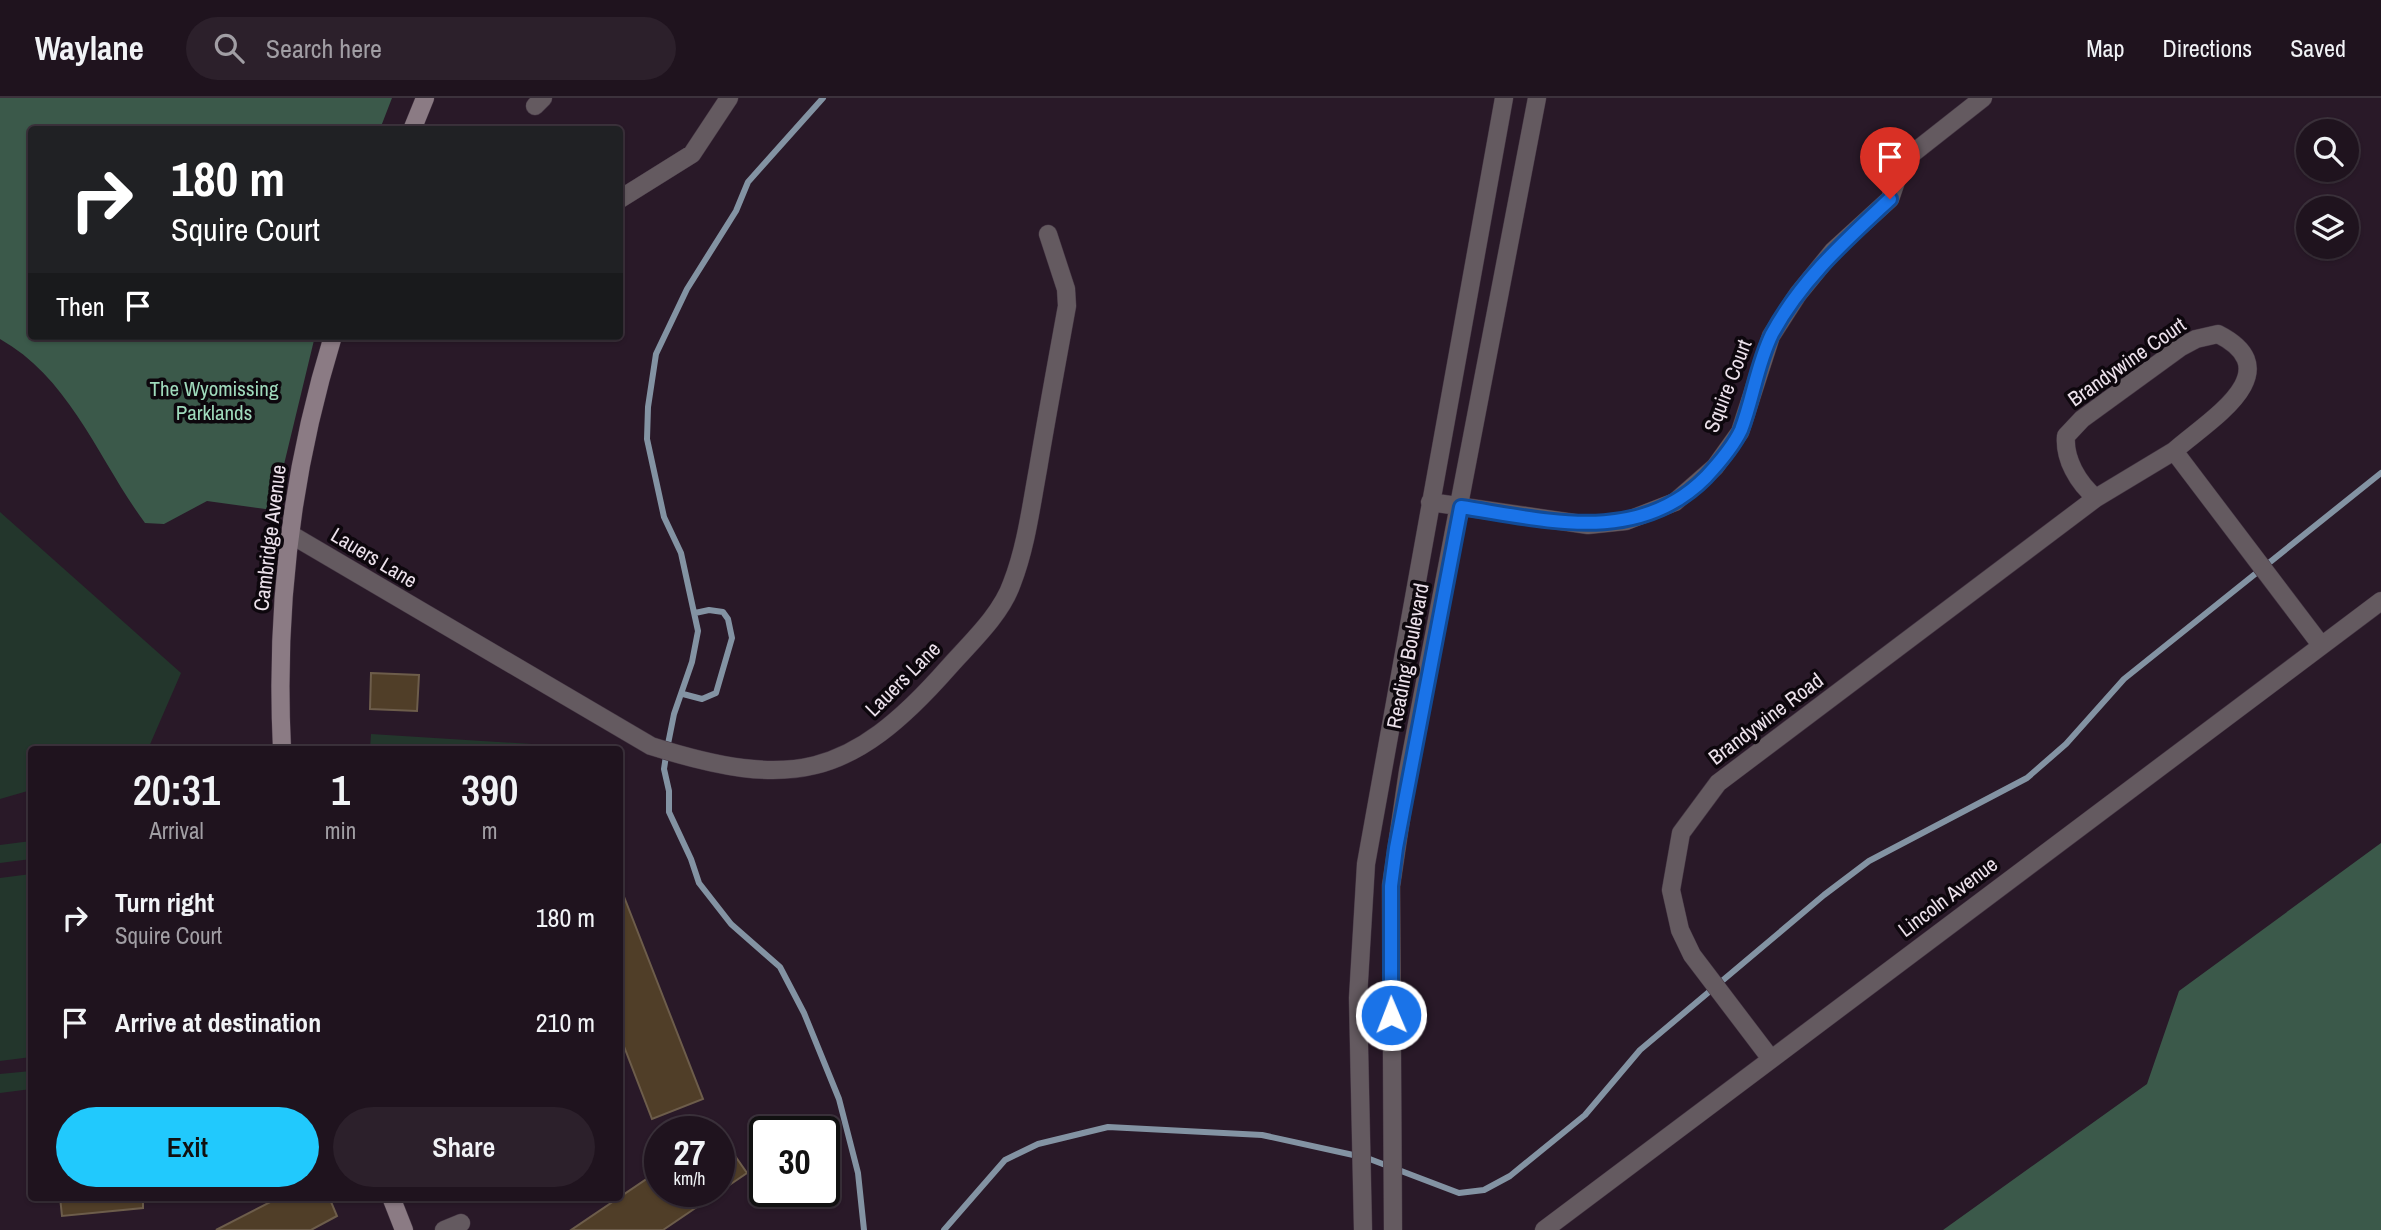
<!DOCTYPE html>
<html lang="en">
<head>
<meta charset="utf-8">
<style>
	:root { --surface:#1f131e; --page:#2c202b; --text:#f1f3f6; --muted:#a19ea4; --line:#3c323c; --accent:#21c9fd }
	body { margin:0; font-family:"Archivo Narrow",sans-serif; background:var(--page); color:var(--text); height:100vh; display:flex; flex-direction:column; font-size:26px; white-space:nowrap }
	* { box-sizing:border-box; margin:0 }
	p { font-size:23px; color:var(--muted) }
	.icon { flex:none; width:38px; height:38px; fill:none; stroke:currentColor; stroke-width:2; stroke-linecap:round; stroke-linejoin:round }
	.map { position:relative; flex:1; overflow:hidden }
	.panel { position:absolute; left:28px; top:648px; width:595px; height:455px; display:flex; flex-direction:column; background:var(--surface); border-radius:7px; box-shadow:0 2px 5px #0004,0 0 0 2px var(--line) }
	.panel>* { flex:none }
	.banner { position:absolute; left:28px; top:28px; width:595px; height:214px; border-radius:7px; box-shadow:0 2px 5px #0004,0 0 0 2px var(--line); background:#202124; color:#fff; overflow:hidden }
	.buttons { position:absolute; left:2296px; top:21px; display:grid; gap:14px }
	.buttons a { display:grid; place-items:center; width:63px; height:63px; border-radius:50%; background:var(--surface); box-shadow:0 2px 5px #0004,0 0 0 2px var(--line); font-size:35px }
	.speed { position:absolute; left:644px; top:1018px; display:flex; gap:14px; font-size:35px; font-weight:700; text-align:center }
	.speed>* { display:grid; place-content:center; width:91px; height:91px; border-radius:50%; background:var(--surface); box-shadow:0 2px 5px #0004,0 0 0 2px var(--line); line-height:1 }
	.speed small { font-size:18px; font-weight:400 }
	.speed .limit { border:4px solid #111; border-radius:10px; background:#fff; color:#111 }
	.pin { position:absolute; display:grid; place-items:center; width:60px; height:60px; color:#fff; margin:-72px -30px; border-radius:50% 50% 50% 0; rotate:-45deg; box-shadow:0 0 7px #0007 }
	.pin .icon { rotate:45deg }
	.me { position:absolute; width:77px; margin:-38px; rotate:359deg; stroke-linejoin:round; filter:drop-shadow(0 0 5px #0008) }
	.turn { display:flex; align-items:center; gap:24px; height:147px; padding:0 28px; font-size:32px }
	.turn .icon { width:91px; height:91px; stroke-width:2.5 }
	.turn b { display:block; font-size:49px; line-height:60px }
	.then { display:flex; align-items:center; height:66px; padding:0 28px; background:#0003; gap:14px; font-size:26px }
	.eta { display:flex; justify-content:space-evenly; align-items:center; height:119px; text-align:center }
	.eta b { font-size:42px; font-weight:600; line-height:49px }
	.primary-button { display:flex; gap:14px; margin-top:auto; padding:14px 28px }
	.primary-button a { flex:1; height:80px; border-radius:42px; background:var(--accent); color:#111; font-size:28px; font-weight:600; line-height:80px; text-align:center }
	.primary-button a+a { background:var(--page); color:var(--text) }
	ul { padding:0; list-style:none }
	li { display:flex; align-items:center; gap:21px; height:105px; padding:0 28px }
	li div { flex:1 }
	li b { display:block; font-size:26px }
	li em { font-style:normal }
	header { display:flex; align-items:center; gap:42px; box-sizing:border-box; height:98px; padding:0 35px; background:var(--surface); border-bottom:2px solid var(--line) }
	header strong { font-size:33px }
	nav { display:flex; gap:38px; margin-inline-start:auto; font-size:24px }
	.search { width:490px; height:63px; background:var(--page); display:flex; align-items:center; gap:18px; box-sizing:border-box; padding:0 24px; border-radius:38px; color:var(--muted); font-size:26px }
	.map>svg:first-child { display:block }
</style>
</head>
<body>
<header>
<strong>Waylane</strong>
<div class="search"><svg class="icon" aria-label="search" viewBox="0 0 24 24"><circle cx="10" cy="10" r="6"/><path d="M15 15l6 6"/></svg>Search here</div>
<nav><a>Map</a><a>Directions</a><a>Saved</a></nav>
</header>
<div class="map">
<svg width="2381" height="1132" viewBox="0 0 2381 1132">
	<rect width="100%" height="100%" fill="#291928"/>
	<!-- green -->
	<path fill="#23362c" d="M0 414 181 575 148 651H32L31 692 0 701Z
		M371 636 548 647V651H370Z
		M31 743V761L0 765V747Z
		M31 776V959L0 963V780Z
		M31 973V991L0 995V976Z"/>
	<!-- forest -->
	<path fill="#3b594a" d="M0 0H392L380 31 32 32V238H315L273 412 207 403 164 426 145 425C99 363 71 281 0 241Z
		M2381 745V1132H1943L2147 986 2179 893Z"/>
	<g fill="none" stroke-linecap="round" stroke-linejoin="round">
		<!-- stream -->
		<path stroke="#8393a3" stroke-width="6" d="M823 0 748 84 736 113 687 191 656 256 648 309 647 341 664 419 681 455 698 533 692 564 674 616 667 651 664 671 669 693V714L691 761 699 785 731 826 780 869 804 915 839 1001 858 1075 864 1132
			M683 596 702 601 716 595 732 540 728 521 723 514 709 512 695 515
			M944 1132 1005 1062 1038 1046 1108 1029 1262 1037 1367 1060 1459 1095 1484 1092 1510 1078 1585 1017 1640 952 1824 797 1869 763 2027 680 2066 646 2124 581 2381 375"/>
	</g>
	<!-- building -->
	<path fill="#503e28" stroke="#6d5d4b" stroke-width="2" d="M371 575 419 577 417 613 370 611Z
		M621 791 703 1001 652 1021 620 938Z
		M719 1035 747 1075 663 1132H571L660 1072V1094H719Z
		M60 1099H143V1110L62 1118Z
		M280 1099H329L337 1118 311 1132H216Z"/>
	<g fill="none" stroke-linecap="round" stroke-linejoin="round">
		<defs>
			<path id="street" d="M535 8 543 0
				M620 101 692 56 729 0
				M2096 400C2078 385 2064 361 2066 338L2082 321 2181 249 2196 241 2218 236C2293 274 2206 324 2174 353
				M1430 404 1588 427 1626 423 1675 404 1715 369 1740 334 1771 238 1798 196 1833 153 1890 101 1903 63 1983 0
				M290 436 651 648C791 692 850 681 948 570 970 545 1001 517 1012 485 1026 449 1031 409 1038 371 1047 317 1057 263 1067 208L1066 191 1048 136
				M1771 961 1692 857 1680 832 1671 792 1681 735 1718 685 2096 400 2174 353 2321 547
				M444 1132 461 1125
				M1363 1132 1358 900 1366 766 1504 0
				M1393 1132 1391 788 1408 673 1537 0
				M1544 1132 2381 503"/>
			<path id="secondary" d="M412 32 425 0
				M282 651C275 512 292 371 333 238
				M391 1099 404 1132"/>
		</defs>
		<!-- street casing -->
		<use href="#street" stroke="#443543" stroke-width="19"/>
		<!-- secondary casing -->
		<use href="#secondary" stroke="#443543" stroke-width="19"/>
		<!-- street -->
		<use href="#street" stroke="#645a60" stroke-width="18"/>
		<!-- secondary -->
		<use href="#secondary" stroke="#8b7b84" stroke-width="18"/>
	</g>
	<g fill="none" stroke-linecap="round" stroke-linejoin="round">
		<defs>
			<path id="route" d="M1391 917V788L1396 750 1461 409C1546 422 1638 448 1706 379 1719 365 1733 349 1741 332 1753 301 1757 266 1772 236 1801 182 1845 143 1890 101"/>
		</defs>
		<!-- route casing -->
		<use href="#route" stroke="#114b97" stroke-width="18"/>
		<!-- route -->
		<use href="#route" stroke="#1a73e8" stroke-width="12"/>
	</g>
	<g text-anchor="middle" stroke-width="7" stroke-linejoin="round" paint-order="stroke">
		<!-- street labels -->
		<g font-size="21" fill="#ece1eb" stroke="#0d070d">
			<text transform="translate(2127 264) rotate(-35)" y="7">Brandywine Court</text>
			<text transform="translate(1728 288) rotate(-69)" y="7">Squire Court</text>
			<text transform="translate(270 440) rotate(-83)" y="7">Cambridge Avenue</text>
			<text transform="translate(374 460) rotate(31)" y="7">Lauers Lane</text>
			<text transform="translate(1408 558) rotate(-79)" y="7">Reading Boulevard</text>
			<text transform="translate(903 581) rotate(-45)" y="7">Lauers Lane</text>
			<text transform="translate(1766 621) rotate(-37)" y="7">Brandywine Road</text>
			<text transform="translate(1948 799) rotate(-37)" y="7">Lincoln Avenue</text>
		</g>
		<!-- park labels -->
		<g font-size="21" fill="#9fdabc" stroke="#0d070d">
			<text x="214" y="298">The Wyomissing<tspan x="214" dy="24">Parklands</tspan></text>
		</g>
	</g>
</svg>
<div class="buttons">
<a><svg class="icon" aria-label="search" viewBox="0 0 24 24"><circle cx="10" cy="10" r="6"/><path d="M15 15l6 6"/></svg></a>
<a><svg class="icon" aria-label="layers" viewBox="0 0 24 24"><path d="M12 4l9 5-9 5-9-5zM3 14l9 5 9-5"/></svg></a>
</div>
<div class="speed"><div>27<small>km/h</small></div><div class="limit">30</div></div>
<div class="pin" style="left:1890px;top:101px;background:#d93025"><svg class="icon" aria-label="arrive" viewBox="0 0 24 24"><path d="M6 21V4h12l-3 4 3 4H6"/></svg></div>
<svg class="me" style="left:1391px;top:917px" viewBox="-20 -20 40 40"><circle r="17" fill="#1a73e8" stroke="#fff" stroke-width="3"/><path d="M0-11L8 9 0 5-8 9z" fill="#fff"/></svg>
<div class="banner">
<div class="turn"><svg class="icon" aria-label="right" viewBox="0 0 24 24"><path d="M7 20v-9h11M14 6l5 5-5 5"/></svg><div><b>180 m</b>Squire Court</div></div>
<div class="then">Then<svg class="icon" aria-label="arrive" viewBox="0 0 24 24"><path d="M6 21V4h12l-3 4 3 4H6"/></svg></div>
</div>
<section class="panel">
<div class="eta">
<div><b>20:31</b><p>Arrival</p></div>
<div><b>1</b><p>min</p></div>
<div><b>390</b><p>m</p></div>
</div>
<ul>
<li><svg class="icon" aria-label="right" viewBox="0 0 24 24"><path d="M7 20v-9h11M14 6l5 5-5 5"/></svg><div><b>Turn right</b><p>Squire Court</p></div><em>180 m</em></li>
<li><svg class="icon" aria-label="arrive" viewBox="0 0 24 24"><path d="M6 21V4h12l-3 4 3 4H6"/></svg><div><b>Arrive at destination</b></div><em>210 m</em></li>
</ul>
<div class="primary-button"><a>Exit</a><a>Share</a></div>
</section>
</div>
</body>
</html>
